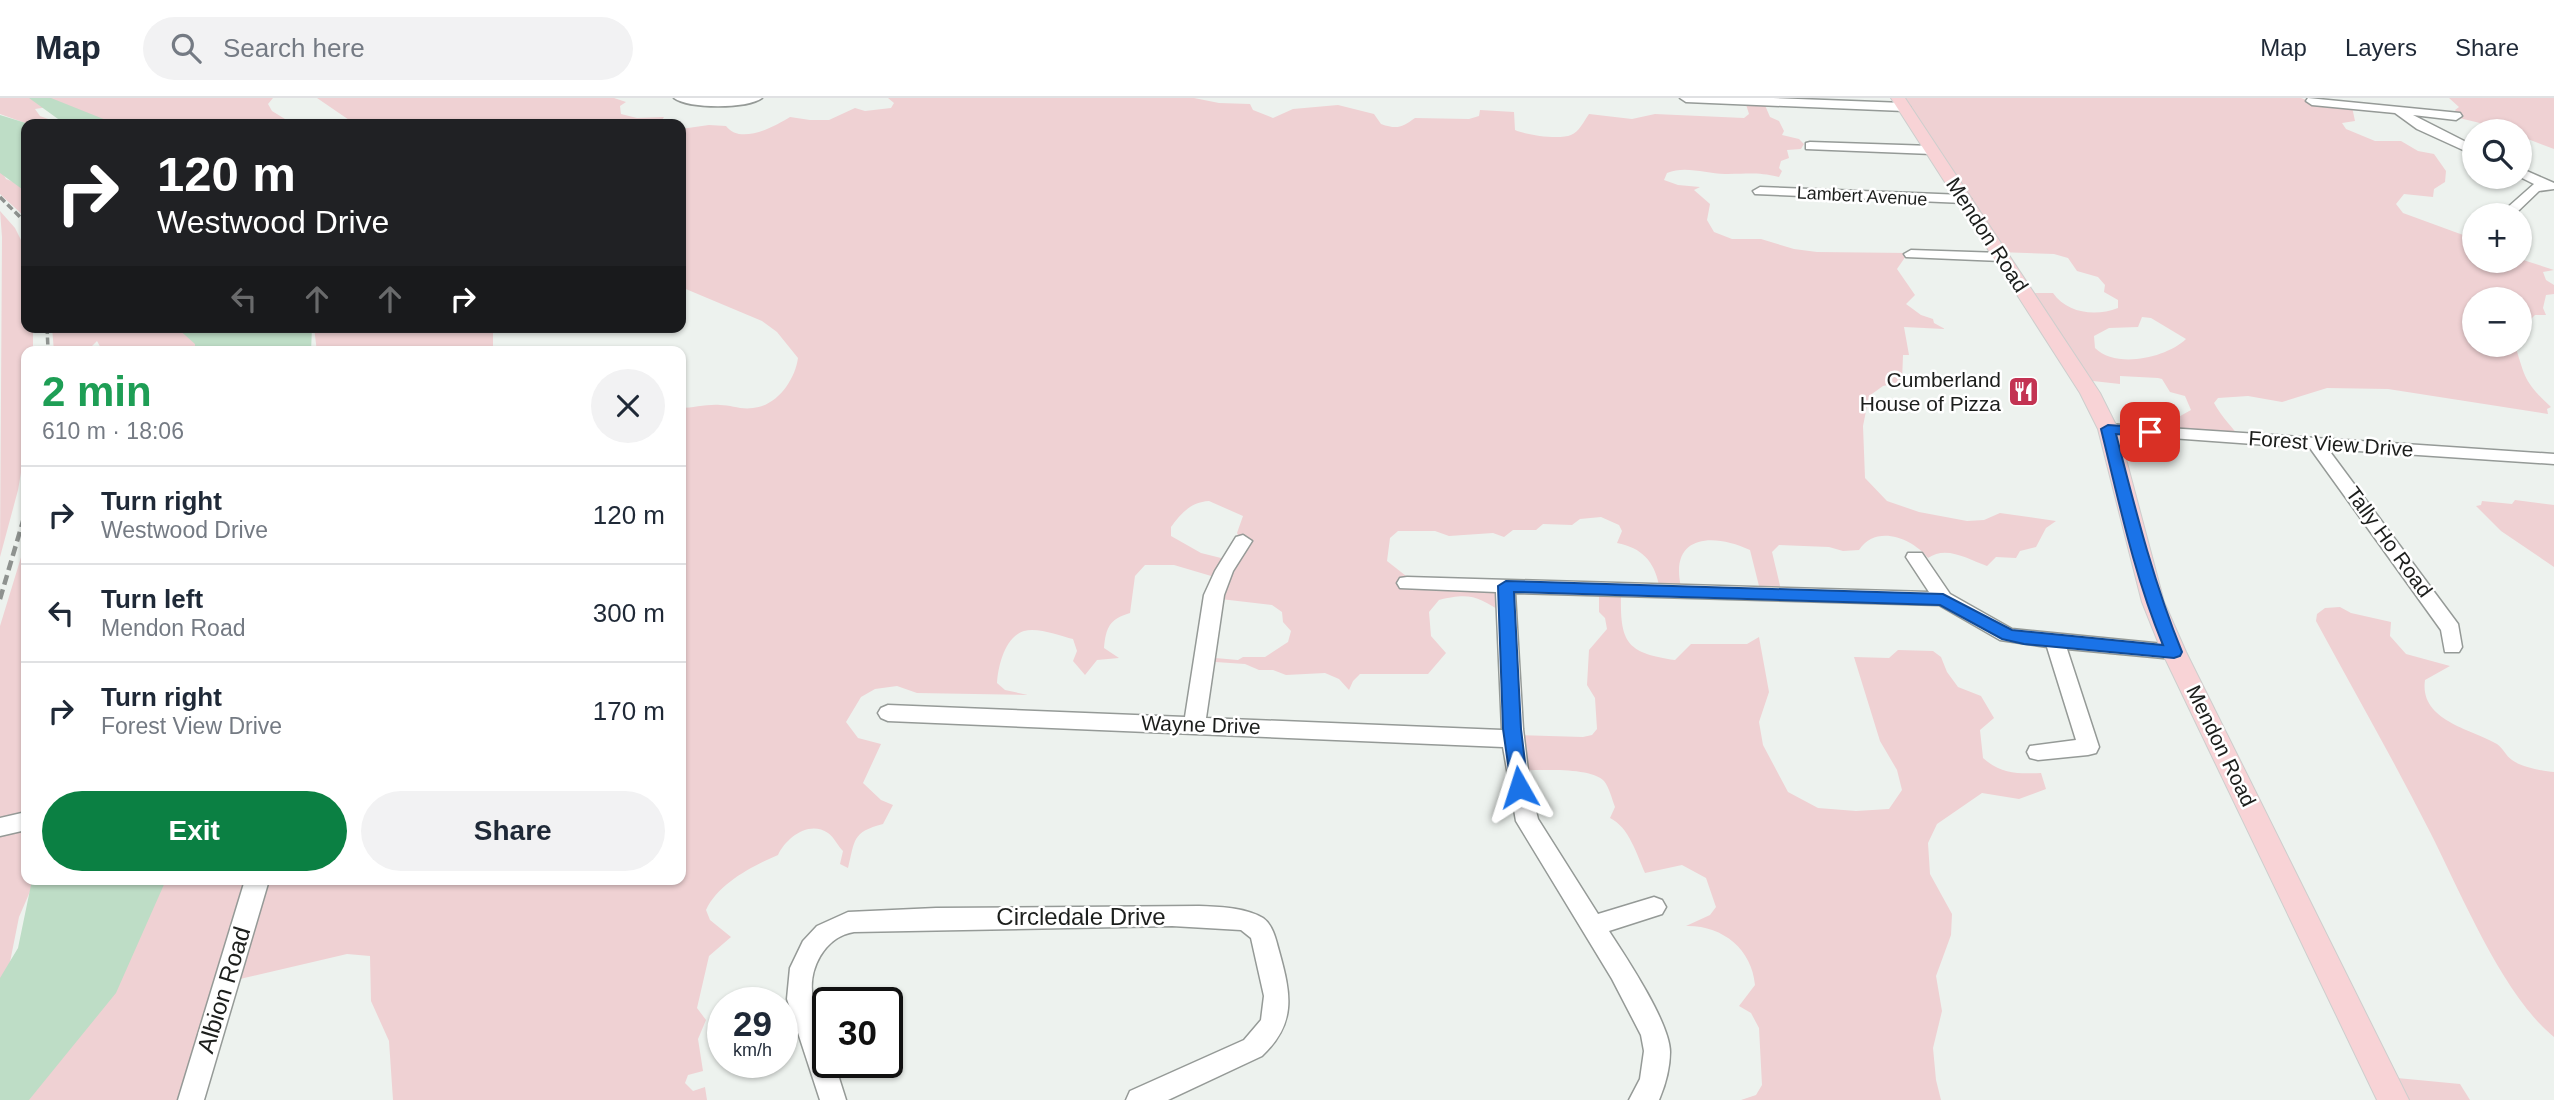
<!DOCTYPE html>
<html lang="en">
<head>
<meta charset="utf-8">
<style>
	:root { --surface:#fff; --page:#f2f2f3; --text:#1f2937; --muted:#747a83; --line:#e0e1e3; --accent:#0b8043 }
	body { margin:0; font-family:Helvetica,sans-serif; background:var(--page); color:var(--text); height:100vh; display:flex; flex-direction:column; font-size:26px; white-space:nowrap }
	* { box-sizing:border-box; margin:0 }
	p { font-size:23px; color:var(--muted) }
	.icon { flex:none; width:38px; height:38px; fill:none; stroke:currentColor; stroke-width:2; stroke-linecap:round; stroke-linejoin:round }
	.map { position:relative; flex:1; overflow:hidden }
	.details { position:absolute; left:21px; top:248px; width:665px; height:539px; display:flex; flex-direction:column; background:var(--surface); border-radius:14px; box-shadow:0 2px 5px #0004 }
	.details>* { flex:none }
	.top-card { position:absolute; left:21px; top:21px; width:665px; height:214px; border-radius:14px; box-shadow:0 2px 5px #0004; background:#202124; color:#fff; overflow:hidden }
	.controls { position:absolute; left:2462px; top:21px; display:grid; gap:14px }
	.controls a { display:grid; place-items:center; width:70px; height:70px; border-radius:50%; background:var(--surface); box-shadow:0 2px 5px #0004; font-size:35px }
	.speed { position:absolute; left:707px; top:889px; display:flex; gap:14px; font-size:35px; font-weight:700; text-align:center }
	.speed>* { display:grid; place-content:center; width:91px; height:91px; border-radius:50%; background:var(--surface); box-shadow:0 2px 5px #0004; line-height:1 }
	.speed small { font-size:18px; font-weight:400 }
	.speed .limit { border:4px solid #111; border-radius:10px; background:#fff; color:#111 }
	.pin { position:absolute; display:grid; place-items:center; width:60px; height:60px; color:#fff; margin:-30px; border-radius:14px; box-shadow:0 4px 10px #0006 }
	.me { position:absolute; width:77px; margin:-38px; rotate:354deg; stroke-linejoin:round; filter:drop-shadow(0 0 5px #0008) }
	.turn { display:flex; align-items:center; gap:24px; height:147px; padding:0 21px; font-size:32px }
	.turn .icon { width:91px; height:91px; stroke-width:2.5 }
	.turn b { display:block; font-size:49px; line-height:60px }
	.lanes { display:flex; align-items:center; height:66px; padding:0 21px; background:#0003; justify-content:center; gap:35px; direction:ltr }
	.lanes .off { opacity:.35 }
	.round { display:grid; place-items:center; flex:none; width:74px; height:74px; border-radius:37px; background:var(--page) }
	.overview { display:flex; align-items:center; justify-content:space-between; height:119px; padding:0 21px }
	h1 { font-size:42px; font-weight:700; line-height:52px; color:#1e9e55 }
	.action { display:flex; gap:14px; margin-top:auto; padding:14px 21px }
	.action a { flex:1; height:80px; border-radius:42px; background:var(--accent); color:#fff; font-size:28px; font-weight:700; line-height:80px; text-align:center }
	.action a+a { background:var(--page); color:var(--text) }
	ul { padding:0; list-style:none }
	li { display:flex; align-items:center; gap:21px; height:98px; padding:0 21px; border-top:2px solid var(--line) }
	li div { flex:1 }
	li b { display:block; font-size:26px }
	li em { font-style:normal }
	header { display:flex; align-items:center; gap:42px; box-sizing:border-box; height:98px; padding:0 35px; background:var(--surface); border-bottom:2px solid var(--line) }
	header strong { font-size:33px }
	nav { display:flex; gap:38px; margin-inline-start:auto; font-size:24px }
	.search { width:490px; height:63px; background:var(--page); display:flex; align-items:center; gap:18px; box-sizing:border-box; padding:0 24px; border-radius:38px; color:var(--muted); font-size:26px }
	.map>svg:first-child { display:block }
</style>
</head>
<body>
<header>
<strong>Map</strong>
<div class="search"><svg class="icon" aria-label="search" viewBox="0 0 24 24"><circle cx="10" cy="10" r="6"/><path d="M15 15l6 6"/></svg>Search here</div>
<nav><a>Map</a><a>Layers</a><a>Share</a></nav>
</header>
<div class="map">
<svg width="2554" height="1002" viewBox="0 0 2554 1002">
	<rect width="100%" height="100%" fill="#edf2ee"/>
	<!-- green -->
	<path fill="#efd1d3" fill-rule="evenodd" d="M0 0H273L268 6 272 13 285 21V26H115L61 7 35 11 40 18 62 26H28L0 16Z
		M317 0H614L626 4 620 8 621 16 637 20 664 19 659 26H355Z
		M888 0H1194L1219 5 1250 6 1253 12 1273 20 1293 11 1338 7 1374 16 1381 26C1398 32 1402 29 1415 20L1469 21 1479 18 1480 12 1514 14 1515 32C1526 37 1559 42 1571 37 1579 34 1584 23 1589 16L1632 21 1655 16 1744 20 1749 16 1745 3 1764 5 1770 19 1779 23 1784 33 1782 37 1799 41 1804 46 1801 51 1787 52 1789 60 1781 63 1779 70 1782 73 1779 79C1757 74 1749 76 1728 76 1708 77 1687 67 1667 75L1664 82 1678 87 1700 89 1694 92 1710 106 1707 122 1714 134 1732 141H1761L1794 151 1817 154 1908 155 1897 171 1915 197 1906 206 1921 217 1933 221 1934 225 1945 231 1904 229 1909 257H1903L1902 284 1883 288 1869 298 1863 328 1865 380 1887 403 1919 414 1967 423 1984 422 2000 415 2056 423 2046 430 2036 449 2020 453 2016 460 1996 459 1987 468C1968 461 1946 447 1928 460 1912 440 1876 426 1859 452L1843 453 1829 449 1779 447 1772 454 1782 496H1761L1750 452C1714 435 1669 436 1681 489L1659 487C1654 463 1642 450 1617 445L1622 433 1619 427 1601 419 1580 421 1572 427 1543 426 1536 432H1513L1504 439 1493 435 1449 438 1435 433H1398L1390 440 1387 463 1415 485 1501 489 1505 516C1478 499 1471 494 1439 502L1429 514 1431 538 1446 555 1428 576H1360L1353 583 1349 592 1339 581 1325 575 1286 577 1273 572H1259L1245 566 1201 563 1204 559 1238 562 1243 559H1265L1288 544 1291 533 1283 524 1282 514 1272 507 1212 500 1218 480 1174 467H1145L1135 478 1130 515C1109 521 1106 530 1104 550L1119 560 1097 562 1085 577 1073 563 1077 553 1073 541C1060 538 1038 529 1024 533 1005 539 998 568 997 585L1005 592 1028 597 917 595 897 588 875 591 861 599 846 624 858 640 881 646 863 685 881 702 893 707 883 726C852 734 855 742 848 770L840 766 843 753C838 748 834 739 828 735 809 722 786 740 778 757 752 768 718 786 706 812L710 822 731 839 709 858 697 910 706 922 698 941 703 973 688 977 685 985 693 993 705 989 707 1002H393L389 943 371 903 370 858 347 856 227 884 186 1002H20L103 903 166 782H681V310C693 310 707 306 720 307 731 307 741 312 753 310 777 308 795 282 798 260L777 234 762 223 681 189V31L709 27 726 28C740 47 774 29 790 19L810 22H829L855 10 865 13 891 10 894 5ZM1209 403 1243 418 1237 435 1241 443 1229 462 1201 455 1171 438V429C1181 415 1191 404 1209 403Z
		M1899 0H2301L2312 4 2352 9 2355 23 2342 25 2346 31 2375 43H2401L2418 53 2434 56 2446 73 2445 84 2434 91 2433 99 2404 96 2396 106 2403 115 2474 141 2471 145 2474 148V163L2520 161 2554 172 2543 174 2546 182 2554 187V196L2546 197 2543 210 2546 217H2535L2531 221 2520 220V201H2474V247H2515C2525 279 2524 284 2551 309L2547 311 2548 316 2388 291 2327 290 2282 304 2248 298 2218 300 2214 305C2222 320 2233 329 2242 343L2182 339 2173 322 2191 312 2185 298 2170 294 2162 281 2158 280 2120 278V286L2084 282 2025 195H2053C2067 215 2095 219 2118 210V202L2104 194 2105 187 2098 179 2077 173 2068 160 2054 156 1998 154ZM2142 219 2151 220 2186 241C2166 260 2116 271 2095 250L2094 238 2109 230 2138 229Z
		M2449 0H2554V51L2520 38V33H2495L2480 25 2455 19 2458 18 2455 12 2459 9Z
		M0 70 6 81 26 89V120L0 96Z
		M0 113 15 130 26 152V229H33V254H26V345L18 392 0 459 2 139Z
		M52 229H190L198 254H103L97 243 86 254H54Z
		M314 229H493V251L491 254H317Z
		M2515 402 2554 407V469L2501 433 2476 408 2481 407 2482 403 2512 406Z
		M26 443V782H35L19 819 10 864 0 882V528Z
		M1599 492 1621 496C1620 544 1626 555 1675 562L1691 546H1747L1759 539 1769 594 1759 624 1763 647 1788 694 1818 710 1856 713 1889 711 1902 692 1897 672 1880 643 1854 559 1889 560 1898 552 1933 553 1941 559 1947 574 1958 589 1981 598 1994 620 1980 632 1983 660C2001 676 2018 676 2041 675L2046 691 2019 701 1982 695 1937 726 1928 745 1930 776 1952 816 1951 837 1936 878 1942 913 1933 950 1936 982 1941 1002H1741L1756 997 1762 987 1759 930 1751 915 1739 908 1755 887C1752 851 1722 827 1686 828L1710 817 1716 809 1706 780 1682 767 1645 775C1637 757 1629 729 1610 720L1615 709C1612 701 1609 689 1604 683 1590 668 1537 673 1517 672L1513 637 1583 639 1592 637 1597 631 1595 600 1587 587 1589 552 1607 531 1605 520 1599 514Z
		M2340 509 2351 515 2391 524 2390 538 2406 556 2450 568 2425 582C2419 623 2472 631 2497 646 2503 650 2506 658 2512 662 2521 669 2542 673 2554 674V939C2503 898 2461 795 2430 734 2394 663 2354 593 2316 523L2317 516 2325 510Z
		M2376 978 2460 986 2470 1002H2388Z"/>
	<!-- water -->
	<path fill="#beddc6" d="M29 0H51L116 26H65Z
		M0 17 29 26H26V94L0 75Z
		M176 229H312L311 254H195V246Z
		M32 782H166L116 895 29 1002H0V880L18 850Z"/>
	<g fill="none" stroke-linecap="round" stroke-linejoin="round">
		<defs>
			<path id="minor" d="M674 0H762C747 11 689 11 674 0Z
				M1680 0H1773L1904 5 1910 9 1904 13 1686 4Z
				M2308 0 2460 15 2462 18 2456 22 2413 17 2474 48V57L2417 31 2395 15 2312 7 2306 3Z
				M1810 44 1932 48 1938 52 1932 56 1806 51V45Z
				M2520 70 2554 85V91L2539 93 2514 117H2499L2534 86 2520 79Z
				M1760 89 1964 97 1971 101 1964 105 1755 96 1753 93Z
				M1911 152 2001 155 2008 159 2001 163 1906 159 1904 156Z
				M2108 326 2554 356V366L2328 351 2458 526 2462 549 2459 554H2445L2441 532 2310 350 2102 335 2100 331 2102 327Z
				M1243 437 1252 443 1233 473 1224 497 1206 620 1502 632 1496 494 1400 490 1397 485 1400 480 1407 479 1929 494 1906 459 1908 455H1922L1950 496 2012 531 2174 547 2181 549 2184 554 2181 559 2174 561 2067 551 2099 649 2096 655 2088 657 2038 662 2030 660 2027 654 2030 648 2076 642 2047 549 2000 542 1939 507 1515 495 1523 631 1530 689 1538 721 1598 816 1654 799 1662 802 1666 809 1662 816 1609 833C1626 859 1670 925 1670 954 1670 970 1665 988 1659 1002H1629L1640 981 1644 953 1641 937 1612 881 1516 723 1503 649 888 623 881 620 878 615 881 610 888 607 1185 619 1204 497 1215 473 1236 439Z
				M26 714V732L0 738V720Z
				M245 782H269L204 1002H178Z
				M1199 808C1220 809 1244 809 1263 820 1273 827 1276 842 1279 853 1291 896 1297 925 1262 958L1168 1002H1126L1130 993 1244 942 1261 922 1264 898 1251 840 1241 832 1172 828 854 834C824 839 807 872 813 901 817 923 828 941 828 964H834L846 1002H820L787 901 790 870 803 843 817 828 848 814 936 810Z"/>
			<path id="major" d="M1891 0H1905L2100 295 2118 331 2164 504 2186 554 2409 1002H2377L2162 554 2142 504 2098 331 2080 295Z"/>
		</defs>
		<!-- minor casing -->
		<use href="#minor" stroke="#959a97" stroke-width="3"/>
		<!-- major casing -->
		<use href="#major" stroke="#cdcecd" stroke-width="2"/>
		<!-- minor -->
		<use href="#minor" fill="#fff" fill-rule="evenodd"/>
		<!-- major -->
		<use href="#major" fill="#f8d3d6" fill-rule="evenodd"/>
		<!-- rail-far1 -->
		<path stroke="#8e928f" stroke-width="3.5" stroke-dasharray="7 3.5" stroke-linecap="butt" d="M0 99 26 125
			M47 229 48 251"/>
		<!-- rail -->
		<path stroke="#8e928f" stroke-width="4.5" stroke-dasharray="10 5" stroke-linecap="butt" d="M48 249V254
			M0 501 26 413"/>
	</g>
	<!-- route -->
	<path fill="#1a73e8" stroke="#114b97" stroke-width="2" d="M2108 327 2150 330 2157 334 2150 339 2116 336C2135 410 2153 483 2182 554L2180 558 2174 560 2024 546 2002 541 1940 507 1514 494 1521 631 1528 689 1525 694H1512L1503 631 1498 488 1506 483 1943 496 2012 532 2163 547C2134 477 2119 404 2101 331Z"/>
	<!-- icons -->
	<defs>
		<symbol id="restaurant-square" viewBox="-11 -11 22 22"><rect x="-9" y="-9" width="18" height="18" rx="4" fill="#c33352" stroke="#fff"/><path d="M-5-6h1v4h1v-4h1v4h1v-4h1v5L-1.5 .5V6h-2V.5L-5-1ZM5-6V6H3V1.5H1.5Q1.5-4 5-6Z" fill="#fff"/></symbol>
	</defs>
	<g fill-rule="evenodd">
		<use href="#restaurant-square" x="2006" y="276" width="35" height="35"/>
	</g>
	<g text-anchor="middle" stroke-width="5" stroke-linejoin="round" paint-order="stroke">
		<!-- far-street labels -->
		<g font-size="18" fill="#1c1e1c" stroke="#fff">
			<text transform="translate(1862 98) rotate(3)" y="6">Lambert Avenue</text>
		</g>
		<!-- street labels -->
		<g font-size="21" fill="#1c1e1c" stroke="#fff">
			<text transform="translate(1987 137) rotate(57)" y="7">Mendon Road</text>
			<text transform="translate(2331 346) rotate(4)" y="7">Forest View Drive</text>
			<text transform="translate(2389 444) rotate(54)" y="7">Tally Ho Road</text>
			<text transform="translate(1201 627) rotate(2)" y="7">Wayne Drive</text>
			<text transform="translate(2221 648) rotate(64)" y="7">Mendon Road</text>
		</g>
		<!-- poi labels -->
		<g font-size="21" fill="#1c1e1c" stroke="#fff" text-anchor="end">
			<text x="2001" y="289">Cumberland<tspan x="2001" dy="24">House of Pizza</tspan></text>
		</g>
		<!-- near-street labels -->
		<g font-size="24" fill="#1c1e1c" stroke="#fff">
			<text x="1081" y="827">Circledale Drive</text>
			<text transform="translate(224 892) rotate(-73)" y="8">Albion Road</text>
		</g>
	</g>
</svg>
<div class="controls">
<a><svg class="icon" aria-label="search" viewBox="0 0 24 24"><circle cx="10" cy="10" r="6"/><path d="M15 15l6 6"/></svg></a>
<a>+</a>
<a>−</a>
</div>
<div class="speed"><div>29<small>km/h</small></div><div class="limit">30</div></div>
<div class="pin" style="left:2150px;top:334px;background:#d93025"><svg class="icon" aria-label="arrive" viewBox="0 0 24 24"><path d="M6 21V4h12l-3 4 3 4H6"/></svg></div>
<svg class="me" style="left:1519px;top:689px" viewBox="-20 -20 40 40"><path d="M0-17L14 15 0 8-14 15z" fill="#1a73e8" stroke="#fff" stroke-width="4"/></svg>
<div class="top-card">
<div class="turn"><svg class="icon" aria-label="right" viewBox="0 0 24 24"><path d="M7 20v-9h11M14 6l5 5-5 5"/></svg><div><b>120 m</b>Westwood Drive</div></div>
<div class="lanes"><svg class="icon off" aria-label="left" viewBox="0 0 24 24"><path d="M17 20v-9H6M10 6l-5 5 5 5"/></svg><svg class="icon off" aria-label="ahead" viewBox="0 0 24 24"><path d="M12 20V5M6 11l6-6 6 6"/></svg><svg class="icon off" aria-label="ahead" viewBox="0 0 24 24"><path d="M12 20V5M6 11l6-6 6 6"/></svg><svg class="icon" aria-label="right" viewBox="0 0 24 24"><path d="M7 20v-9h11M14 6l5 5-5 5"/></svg></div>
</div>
<section class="details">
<div class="overview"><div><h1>2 min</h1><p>610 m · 18:06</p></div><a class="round"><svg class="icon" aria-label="close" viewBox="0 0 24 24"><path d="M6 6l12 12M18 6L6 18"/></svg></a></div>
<ul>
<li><svg class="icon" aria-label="right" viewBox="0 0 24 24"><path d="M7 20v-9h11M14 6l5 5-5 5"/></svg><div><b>Turn right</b><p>Westwood Drive</p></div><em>120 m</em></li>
<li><svg class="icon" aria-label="left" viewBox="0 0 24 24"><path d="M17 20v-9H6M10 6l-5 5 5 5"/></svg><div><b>Turn left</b><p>Mendon Road</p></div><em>300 m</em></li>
<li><svg class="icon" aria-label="right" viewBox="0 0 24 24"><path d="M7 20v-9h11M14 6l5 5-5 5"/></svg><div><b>Turn right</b><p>Forest View Drive</p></div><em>170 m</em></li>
</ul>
<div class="action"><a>Exit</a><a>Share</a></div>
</section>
</div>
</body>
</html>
